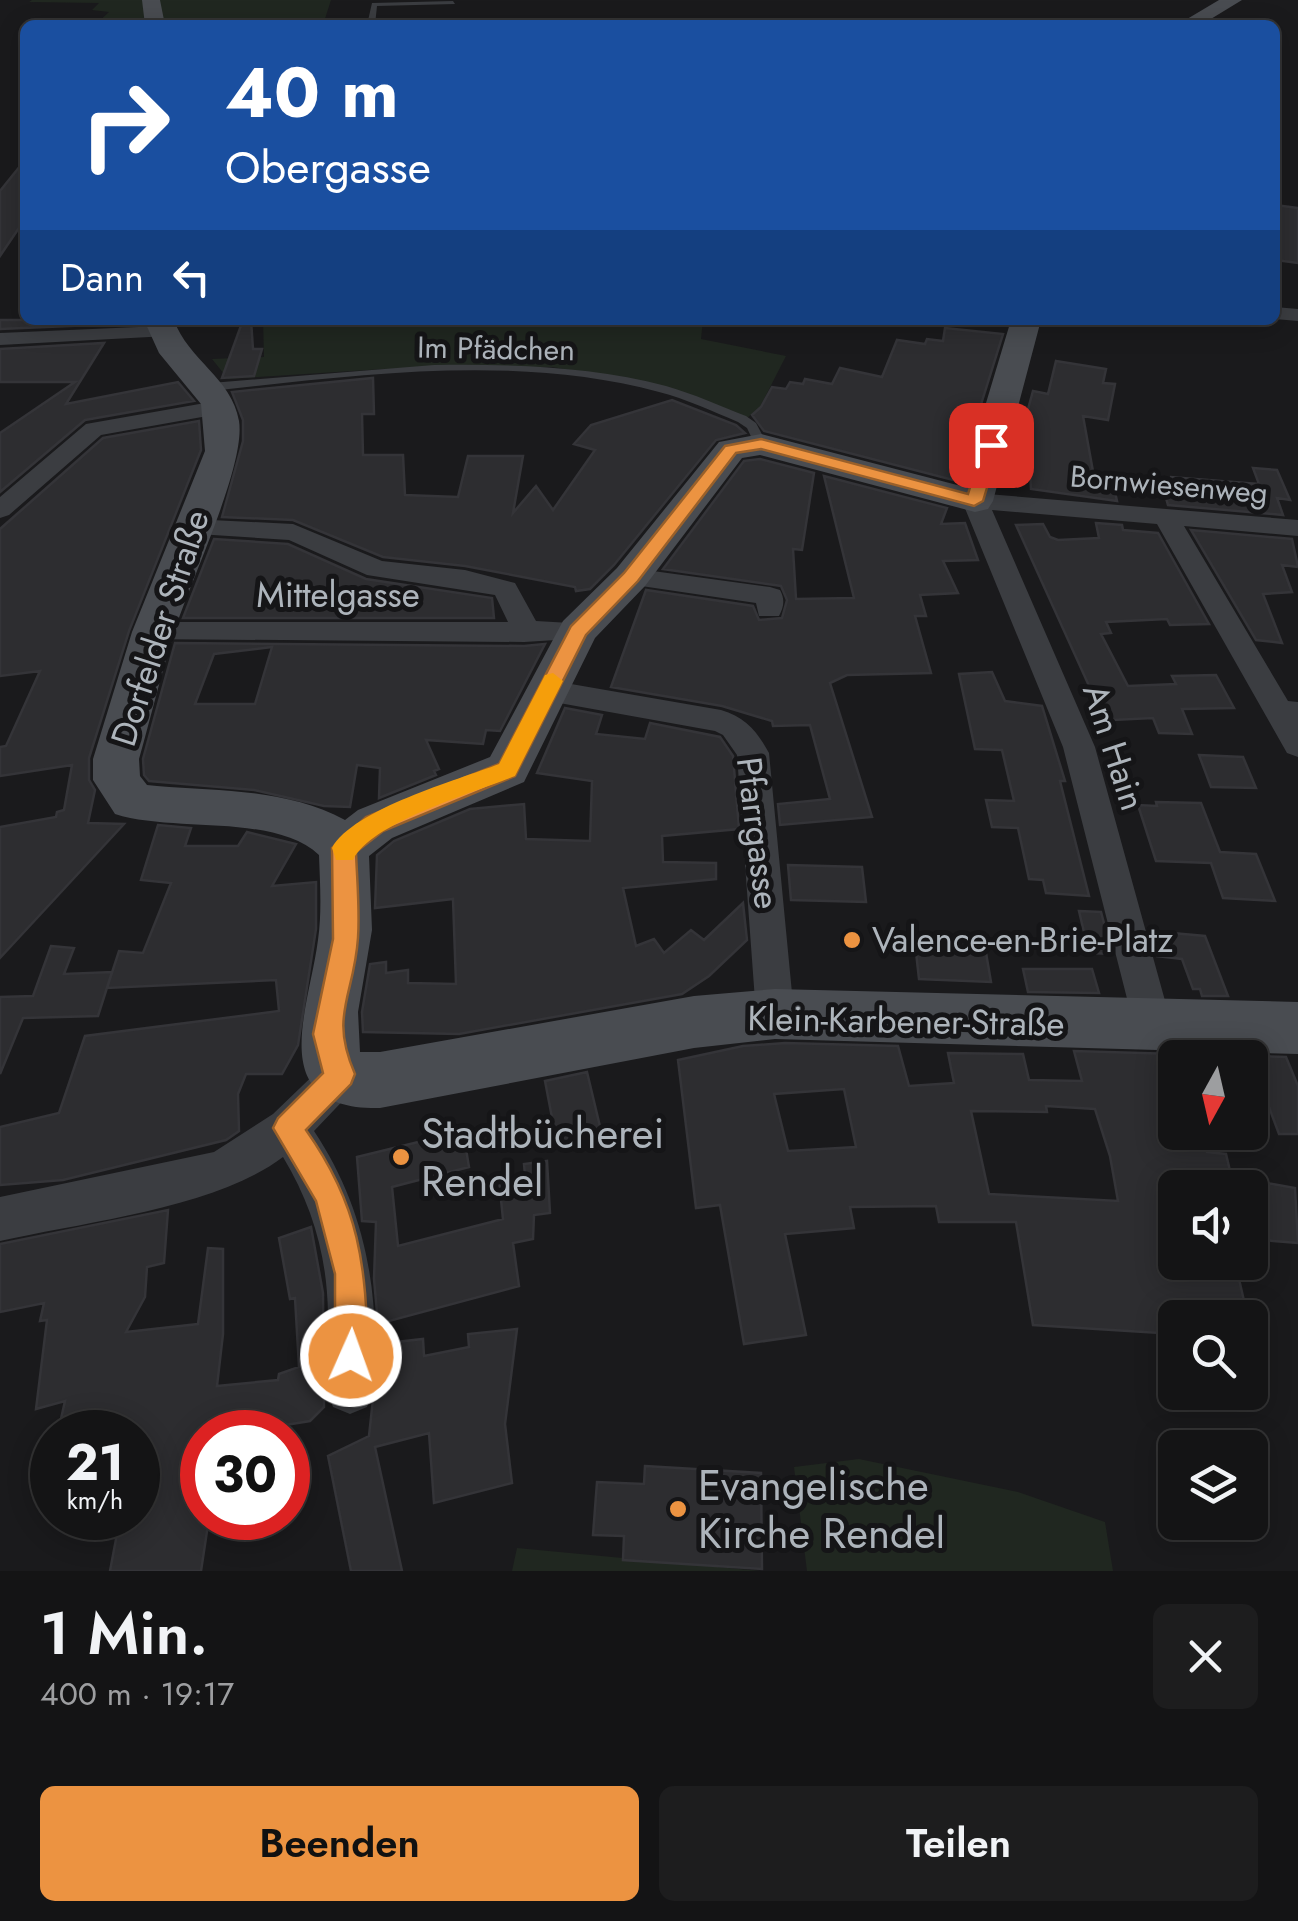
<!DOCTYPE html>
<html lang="de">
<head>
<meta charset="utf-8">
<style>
	:root { --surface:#141415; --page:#1d1d1e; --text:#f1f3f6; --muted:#9d9ea0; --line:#333334; --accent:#ec9341 }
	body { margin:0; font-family:Jost,sans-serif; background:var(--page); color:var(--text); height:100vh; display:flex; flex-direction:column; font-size:38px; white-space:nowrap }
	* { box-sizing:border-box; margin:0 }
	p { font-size:32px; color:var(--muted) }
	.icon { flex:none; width:55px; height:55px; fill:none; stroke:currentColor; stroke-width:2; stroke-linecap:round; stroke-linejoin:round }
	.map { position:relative; height:1571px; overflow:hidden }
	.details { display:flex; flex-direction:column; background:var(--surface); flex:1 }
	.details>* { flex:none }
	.banner { position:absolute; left:20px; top:20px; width:1260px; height:305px; border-radius:15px; box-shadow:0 5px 25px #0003,0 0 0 2px var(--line); background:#1a4fa0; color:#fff; overflow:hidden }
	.needle { width:65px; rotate:188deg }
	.tools { position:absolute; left:1158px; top:1040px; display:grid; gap:20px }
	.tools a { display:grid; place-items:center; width:110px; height:110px; border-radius:15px; background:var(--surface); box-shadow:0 5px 25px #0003,0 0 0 2px var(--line); font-size:50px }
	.speed { position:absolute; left:30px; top:1410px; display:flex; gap:20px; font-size:50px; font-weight:700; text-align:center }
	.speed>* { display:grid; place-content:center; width:130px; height:130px; border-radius:50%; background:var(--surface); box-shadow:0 5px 25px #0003,0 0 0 2px var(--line); line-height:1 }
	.speed small { font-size:25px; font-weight:400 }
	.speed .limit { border:15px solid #d22; background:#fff; color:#111 }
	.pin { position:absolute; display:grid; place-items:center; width:85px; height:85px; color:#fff; margin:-42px; border-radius:20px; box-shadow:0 5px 15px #0006 }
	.me { position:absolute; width:110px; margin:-55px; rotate:2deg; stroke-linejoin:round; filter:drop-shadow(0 0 8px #0008) }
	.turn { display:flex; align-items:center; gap:35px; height:210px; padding:0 40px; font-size:45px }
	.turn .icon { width:130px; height:130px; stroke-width:2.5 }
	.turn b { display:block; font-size:70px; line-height:85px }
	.then { display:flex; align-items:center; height:95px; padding:0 40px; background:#0003; gap:20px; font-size:38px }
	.round { display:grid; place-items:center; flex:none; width:105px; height:105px; border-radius:15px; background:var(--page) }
	.summary { display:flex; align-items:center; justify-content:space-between; height:170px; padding:0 40px }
	h1 { font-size:60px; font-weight:600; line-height:75px }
	.primary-button { display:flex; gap:20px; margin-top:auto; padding:20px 40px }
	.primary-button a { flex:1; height:115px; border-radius:15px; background:var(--accent); color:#111; font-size:40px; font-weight:600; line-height:115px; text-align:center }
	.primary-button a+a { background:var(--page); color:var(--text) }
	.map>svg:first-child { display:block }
</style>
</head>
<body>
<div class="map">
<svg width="1298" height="1571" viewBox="0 0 1298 1571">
	<rect width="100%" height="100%" fill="#1a1a1c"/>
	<!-- green -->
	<path fill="#202720" d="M32 0H146L149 25H95L109 12 92 10 99 3 29 2Z
		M156 0H331L323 25H161Z
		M263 320H703L701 339 786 356 760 407 747 418 650 383 552 367 384 369 228 379 212 359 264 357Z
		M859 1459 1018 1492 1105 1522 1113 1571H807L794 1467Z
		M517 1548 760 1571H512Z"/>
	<!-- building -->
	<path fill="#2d2d30" stroke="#343438" stroke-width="2.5" fill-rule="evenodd" d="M25 160V219L0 256V191Z
		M1275 205 1298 208V263L1275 260Z
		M0 320H118L116 324 0 329Z
		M243 320H251L253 349H262L254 376 222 378Z
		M945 328 1003 334 957 481 764 431 752 415 761 407 772 387 786 389 790 382 803 384 805 379 832 384 840 368 882 377 897 340 925 344 927 339 943 341Z
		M104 343 66 404 178 382 194 401 85 420 0 492V433L75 382H0V349Z
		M1056 361 1106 369 1103 383 1115 384 1108 420 1083 416 1094 477 1112 479 1117 501 1031 489 1027 413 1033 391 1048 394Z
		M373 378 374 414H362L363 455H403L405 495 458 497 468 456H523L513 513 536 486 553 510 595 450 574 444 591 425 672 400 736 425 745 433 716 440 614 565 590 589 576 591 575 587 465 566 383 557 293 520 222 517 243 441V420L232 392Z
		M199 421 201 450 129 631 89 758V780L95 790 88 823 124 824 0 958V827L56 817 57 812 64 810 72 765 0 776V747L6 746 40 671 0 676V529L103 438Z
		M760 459 814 473 802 550 793 549 796 599 854 598 824 476 947 508 941 524 965 523 978 560 943 561 958 593 920 595 926 616H915L931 673 847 675 830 683 872 817 780 825 778 804 830 799 810 725 773 726 772 721 722 706 611 687 646 590 753 606 759 620 782 618 787 600 781 586 663 569 744 461Z
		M1253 468 1277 470 1290 500 1277 498 1283 515 1168 505 1163 487 1169 488 1171 477 1259 484Z
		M1096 523 1122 525 1123 530 1158 533 1209 624 1170 625 1167 619 1106 622 1111 633 1101 634 1128 686 1176 684 1172 676 1216 675 1234 708 1182 709 1192 734 1159 733 1153 718 1113 720 1103 699 1090 688 1016 525 1043 524 1050 537 1058 540 1099 538Z
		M1191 530 1292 539 1298 567 1282 565 1292 592 1263 594 1282 643 1256 640Z
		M214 539 288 544 366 579 492 598 494 618H183Z
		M175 643 524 646 545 644 500 731 486 730 483 744 426 740 439 769 434 771 436 775 379 798 380 768 357 765 350 807 324 806 254 790 149 781 144 775 143 759ZM272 647 255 704H195L214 654Z
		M992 672 1005 701 1042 706 1065 781H1060L1089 896 1046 893 1043 880 1029 879 1018 828 992 827 986 800 1014 801 1002 750 975 749 959 674Z
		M565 708 602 715 596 734 645 739 650 723 720 737 733 756 739 829 662 836 663 862 716 863V879L623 888 636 946 654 939 664 953 691 930 704 940 743 903 747 940 709 976 682 994 459 1034 363 1032 362 1012 370 964 386 962V973L408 970V983L456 984 453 899 375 908 377 855 394 841 470 809 524 804 526 839 590 841 592 781 537 773Z
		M1199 755 1243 757 1256 788 1211 787Z
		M1156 802 1201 803 1220 852 1256 854 1275 901 1223 898 1211 863 1156 861 1138 805 1157 806Z
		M158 825 191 828 185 846H238L247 832 296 844 272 886 316 882V929L298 1045 282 1074H246L238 1094 239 1131 226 1140 63 1180 0 1185V1127L59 1113 85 1036 279 1011 276 980 107 988 119 951 143 953 171 883 141 880Z
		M788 865 862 867 866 902 791 900Z
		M1079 911 1101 912 1112 954 1089 953Z
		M1150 931 1205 936 1228 996H1202L1200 989H1193L1182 959 1157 956Z
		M915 943 985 947 991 982 919 979Z
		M51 946 74 948 64 974 112 972 98 1016 23 1018 0 1074V997L33 996Z
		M1023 969H1092L1099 993 1028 992Z
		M785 1043 898 1046 909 1086 954 1083 948 1053 1023 1054 1029 1080 1082 1081 1074 1051 1175 1054V1132H1202L1207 1152 1226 1154 1234 1188H1175V1262H1235L1248 1318H1175V1334L1033 1325 1016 1222H939L936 1206 850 1207 854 1228 785 1234 806 1335 744 1344 720 1205 696 1208 678 1060 743 1046ZM844 1089 856 1147 788 1151 774 1094ZM1046 1106 1095 1109 1110 1156 1118 1201 989 1194 971 1111 1047 1112Z
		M1250 1056 1286 1057 1298 1086V1134H1279Z
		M587 1072 602 1135 558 1149 545 1081Z
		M463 1131 469 1167 392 1187 398 1246 503 1219 499 1180 525 1175 524 1164 547 1161 550 1213 534 1215 533 1239 513 1243 519 1286 378 1324 374 1279 376 1222 362 1221 357 1157Z
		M1250 1180 1295 1188 1298 1243 1250 1239Z
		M168 1210 164 1263 147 1267 145 1297 126 1332 198 1324 208 1248 223 1249V1334L217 1386 278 1380 279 1374 299 1367 295 1298 290 1299 279 1238 311 1227 323 1293 324 1407 310 1421 273 1427 272 1432H202V1518H209L201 1571H110L120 1518H138V1432H58L65 1401 36 1409 47 1320 40 1321 44 1303 0 1312V1244Z
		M517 1329 505 1424 512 1483 434 1503 429 1433 375 1447 402 1571H351L328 1456 369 1436 379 1344 423 1339 424 1356 469 1347 468 1334Z
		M645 1466 761 1473 762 1569 623 1560 624 1536 593 1535 597 1482 644 1484Z"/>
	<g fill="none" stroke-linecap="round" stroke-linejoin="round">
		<!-- lane -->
		<path fill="#3b3d41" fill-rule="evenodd" d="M453 1 455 4 377 6 375 25H367L372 3Z
			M434 365C511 364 591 366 666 386 694 394 720 406 746 416L756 423 767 444 756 447 747 428 738 422C712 411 686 399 659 392 515 353 357 375 211 391L205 387 211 383Z"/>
		<!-- street -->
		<path fill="#3b3d41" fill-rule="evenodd" d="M1275 307 1298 309V321L1275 319Z
			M161 326 171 332 168 336 0 345V333Z
			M222 400 230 402 233 407 230 412 101 435 9 515 0 518V497L86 424Z
			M975 493 1298 520V536L1184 526 1288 701 1298 702V757L1287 753 1157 524 992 510 1095 747 1172 1026 1167 1038 1153 1044 1139 1038 1134 1026 1063 747 962 501Z
			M191 519 293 524 382 561 465 570 515 583 536 621 588 624 592 631 588 638 524 642 143 639 139 632 143 625 153 622H508L495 595 367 575 289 540 182 533 178 527Z
			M631 568 770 587 780 590C785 599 784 607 779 616H759L756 603 621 583 617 577 621 571Z
			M548 680 721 710C745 717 757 731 769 753L794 1014 789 1026 775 1031 761 1026 756 1014 737 755 723 735 715 731 537 699 533 691 537 683Z
			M341 1056 355 1062 361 1075 355 1088 314 1131C356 1194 374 1262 375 1338 375 1362 376 1385 367 1407L350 1414 333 1407C321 1378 329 1345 328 1314 327 1256 313 1207 283 1157 216 1208 84 1222 0 1241V1197L214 1152 273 1114 327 1062Z"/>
		<!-- secondary -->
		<path fill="#494c51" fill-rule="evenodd" d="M142 0H160L165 25H145Z
			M1219 0H1242L1201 25H1177Z
			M144 320H174C188 360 232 378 239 421 246 466 189 583 174 633 161 674 151 717 139 759L140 776 147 785 157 786C221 791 287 789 345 820L358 810 490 757 563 621 617 568 719 442 761 434 961 486 1011 320H1041L993 501 988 509 975 512 760 455 742 458 645 586 595 638 524 782 392 838 369 856 372 930 358 1012 360 1052H380L694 996 775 989 1298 1002V1054L775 1039 694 1048 380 1108C263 1110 309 1010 318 940 322 912 320 883 319 855 274 813 174 833 115 814L93 780V759L132 632 205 451 201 404 159 353Z"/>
	</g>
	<!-- route -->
	<path fill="#ec9341" stroke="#99602a" stroke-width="2.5" d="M761 439 968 494 983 445 991 440 1000 445 983 501 974 506 761 449 736 453 638 581 586 635 515 776 383 831 356 852C357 880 360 910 358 938 354 997 329 1015 355 1074L351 1084 306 1130C360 1206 366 1265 368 1356L363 1368 351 1373 340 1368 335 1356V1274L316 1201 273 1128 278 1118 323 1073 313 1034 333 939 332 848 366 817 499 764 571 626 624 573 725 446Z"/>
	<!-- slow -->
	<path fill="#f59e0b" d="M553 673 563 681 515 776C476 792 371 822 353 860H336L332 848C353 809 458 780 499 764L545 675Z"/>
	<!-- markers -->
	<g fill="#ec9341" stroke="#151517" stroke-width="4">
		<circle cx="852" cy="940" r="10"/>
		<circle cx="401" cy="1157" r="10"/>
		<circle cx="678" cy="1509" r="10"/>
	</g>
	<g text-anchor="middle" stroke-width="10" stroke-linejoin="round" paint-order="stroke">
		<!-- far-street labels -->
		<g font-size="30" fill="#adb4bb" stroke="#151517">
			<text transform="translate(496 349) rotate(1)" y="10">Im Pfädchen</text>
			<text transform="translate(1169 485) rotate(5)" y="10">Bornwiesenweg</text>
		</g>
		<!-- street labels -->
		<g font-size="35" fill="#adb4bb" stroke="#151517">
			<text x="338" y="607">Mittelgasse</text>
			<text transform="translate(160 628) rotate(-72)" y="12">Dorfelder Straße</text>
			<text transform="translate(1114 747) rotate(72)" y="12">Am Hain</text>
			<text transform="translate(758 833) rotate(83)" y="12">Pfarrgasse</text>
			<text transform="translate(906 1021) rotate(1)" y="12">Klein-Karbener-Straße</text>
		</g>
		<!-- poi labels -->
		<g font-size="35" fill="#adb4bb" stroke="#151517" text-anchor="start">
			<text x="872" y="952">Valence-en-Brie-Platz</text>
		</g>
		<!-- near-poi labels -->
		<g font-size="42" fill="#adb4bb" stroke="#151517" text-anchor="start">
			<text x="421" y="1148">Stadtbücherei<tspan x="421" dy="48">Rendel</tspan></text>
			<text x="698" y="1500">Evangelische<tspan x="698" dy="48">Kirche Rendel</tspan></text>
		</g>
	</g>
</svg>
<div class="tools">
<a><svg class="needle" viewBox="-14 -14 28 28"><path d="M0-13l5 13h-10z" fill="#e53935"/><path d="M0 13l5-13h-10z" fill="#9d9ea0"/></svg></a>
<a><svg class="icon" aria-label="sound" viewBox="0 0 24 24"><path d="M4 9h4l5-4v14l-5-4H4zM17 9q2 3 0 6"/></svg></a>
<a><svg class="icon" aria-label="search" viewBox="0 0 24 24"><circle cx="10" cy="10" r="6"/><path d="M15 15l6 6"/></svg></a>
<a><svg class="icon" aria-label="layers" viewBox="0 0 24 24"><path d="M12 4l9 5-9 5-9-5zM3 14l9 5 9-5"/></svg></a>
</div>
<div class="speed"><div>21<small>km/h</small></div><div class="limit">30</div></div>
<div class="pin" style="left:991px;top:445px;background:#d93025"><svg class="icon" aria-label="arrive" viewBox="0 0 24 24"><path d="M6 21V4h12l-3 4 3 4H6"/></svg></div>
<svg class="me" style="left:351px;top:1356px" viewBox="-20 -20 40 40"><circle r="17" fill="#ec9341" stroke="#fff" stroke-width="3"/><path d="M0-11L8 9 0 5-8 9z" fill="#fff"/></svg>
<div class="banner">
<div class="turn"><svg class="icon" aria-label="right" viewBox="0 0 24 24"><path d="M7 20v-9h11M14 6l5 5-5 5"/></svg><div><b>40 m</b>Obergasse</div></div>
<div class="then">Dann<svg class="icon" aria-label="left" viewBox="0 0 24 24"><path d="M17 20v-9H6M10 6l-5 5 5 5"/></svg></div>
</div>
</div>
<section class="details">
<div class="summary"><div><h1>1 Min.</h1><p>400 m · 19:17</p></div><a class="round"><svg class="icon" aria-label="close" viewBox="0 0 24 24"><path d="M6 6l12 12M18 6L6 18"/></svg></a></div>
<div class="primary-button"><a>Beenden</a><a>Teilen</a></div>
</section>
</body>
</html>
